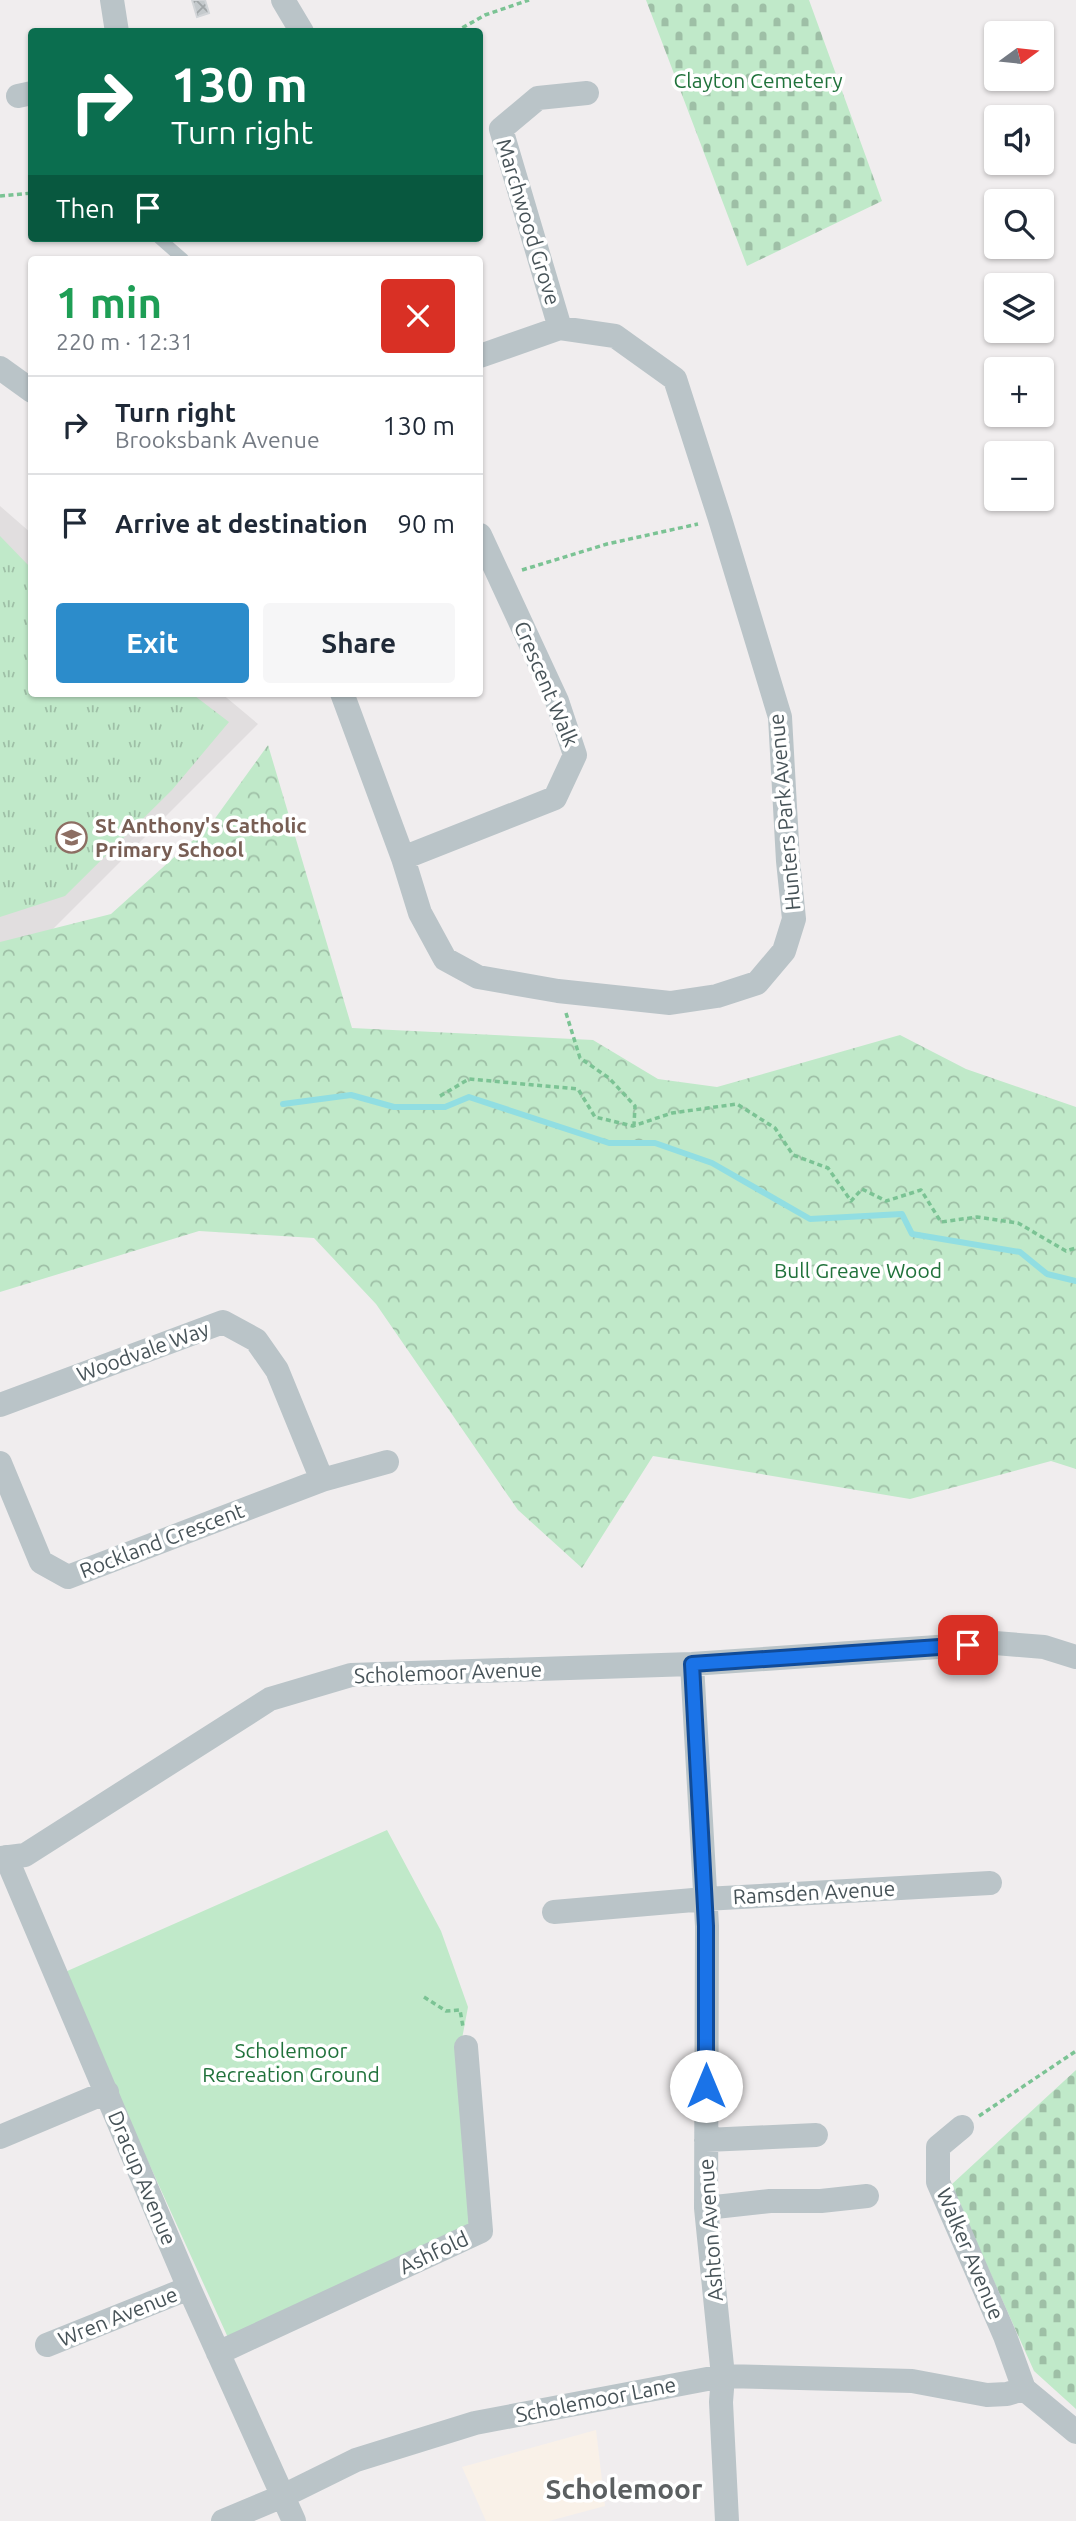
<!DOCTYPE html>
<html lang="en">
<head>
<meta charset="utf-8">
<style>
	:root { --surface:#fff; --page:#f6f6f7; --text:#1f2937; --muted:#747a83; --line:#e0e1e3; --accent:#2c8ccb }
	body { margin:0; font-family:Ubuntu,sans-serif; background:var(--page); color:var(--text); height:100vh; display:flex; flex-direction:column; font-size:26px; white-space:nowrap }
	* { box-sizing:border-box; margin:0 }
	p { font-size:23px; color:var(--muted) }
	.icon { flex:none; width:38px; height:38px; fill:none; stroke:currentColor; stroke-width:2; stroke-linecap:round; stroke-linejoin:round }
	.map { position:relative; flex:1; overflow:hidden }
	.details { position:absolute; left:28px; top:256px; width:455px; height:441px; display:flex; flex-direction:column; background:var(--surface); border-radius:7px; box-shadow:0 2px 5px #0004 }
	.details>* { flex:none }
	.hud { position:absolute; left:28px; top:28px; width:455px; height:214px; border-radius:7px; box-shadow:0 2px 5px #0004; background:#0b6e4f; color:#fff; overflow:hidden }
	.needle { width:46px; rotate:75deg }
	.buttons { position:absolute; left:984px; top:21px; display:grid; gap:14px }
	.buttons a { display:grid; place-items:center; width:70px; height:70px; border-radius:7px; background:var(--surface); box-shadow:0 2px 5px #0004; font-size:35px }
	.pin { position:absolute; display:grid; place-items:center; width:60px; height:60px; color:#fff; margin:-30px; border-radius:14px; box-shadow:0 4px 10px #0006 }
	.me { position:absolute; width:77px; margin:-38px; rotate:0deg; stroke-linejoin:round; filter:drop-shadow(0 0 5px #0008) }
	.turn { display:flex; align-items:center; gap:24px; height:147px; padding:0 28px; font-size:32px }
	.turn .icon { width:91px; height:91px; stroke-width:2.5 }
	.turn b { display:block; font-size:49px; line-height:60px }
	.then { display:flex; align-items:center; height:66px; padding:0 28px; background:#0003; gap:14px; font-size:26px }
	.round { display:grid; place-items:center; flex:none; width:74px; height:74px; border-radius:7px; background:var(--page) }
	.headline { display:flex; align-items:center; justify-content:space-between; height:119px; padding:0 28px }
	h1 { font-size:42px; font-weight:700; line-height:52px; color:#1e9e55 }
	.action { display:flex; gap:14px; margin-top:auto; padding:14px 28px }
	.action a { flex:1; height:80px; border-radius:7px; background:var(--accent); color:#fff; font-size:28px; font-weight:700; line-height:80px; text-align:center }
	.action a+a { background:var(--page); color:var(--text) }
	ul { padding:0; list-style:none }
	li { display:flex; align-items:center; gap:21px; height:98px; padding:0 28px; border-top:2px solid var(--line) }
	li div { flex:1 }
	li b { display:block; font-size:26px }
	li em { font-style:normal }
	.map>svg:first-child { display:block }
</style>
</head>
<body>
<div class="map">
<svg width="1076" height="2521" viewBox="0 0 1076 2521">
	<defs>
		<pattern id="grass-tufts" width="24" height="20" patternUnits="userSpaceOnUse" patternTransform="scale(1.75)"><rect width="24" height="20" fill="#c0e9c9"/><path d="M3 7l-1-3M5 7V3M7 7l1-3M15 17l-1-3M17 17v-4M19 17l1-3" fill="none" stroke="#9ebfa6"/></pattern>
		<pattern id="forest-crowns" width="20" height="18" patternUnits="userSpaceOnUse" patternTransform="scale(1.75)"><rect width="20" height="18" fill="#c0e9c9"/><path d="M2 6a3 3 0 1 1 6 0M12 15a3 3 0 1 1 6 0" fill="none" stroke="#9ebfa6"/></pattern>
		<pattern id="cemetery-stones" width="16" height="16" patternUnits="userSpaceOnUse" patternTransform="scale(1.75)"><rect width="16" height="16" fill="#c0e9c9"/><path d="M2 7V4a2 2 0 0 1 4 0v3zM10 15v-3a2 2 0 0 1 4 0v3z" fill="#9ebfa6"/></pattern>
		<pattern id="building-cross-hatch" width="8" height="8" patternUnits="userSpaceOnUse" patternTransform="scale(1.75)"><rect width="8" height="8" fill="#c4c9cc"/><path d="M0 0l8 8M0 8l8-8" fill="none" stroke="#a1a6a8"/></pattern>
	</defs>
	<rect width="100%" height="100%" fill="#f0edee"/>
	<!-- commercial -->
	<path fill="#f9f1e8" d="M596 2430 605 2506 549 2521H486L462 2467Z"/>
	<!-- education -->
	<path fill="#e1dedf" d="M0 506 31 533 32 693H221L258 724 29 953H0Z"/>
	<!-- grass -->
	<path fill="url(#grass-tufts)" d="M0 536 31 568 32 693H191L229 722 172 790 65 896 0 917Z"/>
	<!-- forest -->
	<path fill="url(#forest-crowns)" d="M268 745 352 1028 593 1040 658 1079 717 1087 900 1035 966 1069 1076 1107V1469L1051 1461 910 1499 653 1456 582 1568 518 1510 376 1304 314 1238 199 1231 0 1292V942L111 914 211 824Z"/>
	<!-- cemetery -->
	<path fill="url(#cemetery-stones)" d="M646 0H809L882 201 747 266Z
		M1076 2070V2409L1034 2371 951 2185Z"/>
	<!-- park -->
	<path fill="#c0e9c9" d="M387 1830 441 1931 468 2007 461 2044 475 2230 230 2342 116 2091 65 1972Z"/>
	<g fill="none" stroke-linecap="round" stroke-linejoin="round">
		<!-- stream -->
		<path stroke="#91dee2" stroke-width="6" d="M283 1104 351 1095 394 1107H445L469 1097 609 1143H655L712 1163 810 1219 902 1214 912 1234 1020 1252 1047 1274 1076 1281"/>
	</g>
	<!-- building -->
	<path fill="url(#building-cross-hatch)" stroke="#d2d5d8" stroke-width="2" d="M192 0H205L209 13 197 17Z"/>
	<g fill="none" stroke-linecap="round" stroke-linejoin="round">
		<!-- path -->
		<path stroke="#7bc394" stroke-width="3.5" stroke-dasharray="5 3.5" stroke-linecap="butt" d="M455 32 485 15 529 0
			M0 196 32 193
			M522 570 607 544 698 524
			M566 1013 580 1058 609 1078 635 1106 634 1125
			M440 1096 469 1079 578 1089 595 1117 633 1126 672 1113 737 1104 775 1128 793 1155 828 1168 851 1201 862 1189 886 1201 921 1190 941 1222 977 1217 1018 1223 1066 1251 1076 1248
			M424 1997 446 2011 460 2010 463 2027
			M979 2116 1076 2051"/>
		<!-- service -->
		<path stroke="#bac4c8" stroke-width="12" d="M159 238 183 259"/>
		<!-- minor -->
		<path stroke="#bac4c8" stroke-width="24" d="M112 0 117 32
			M283 0 302 32
			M18 96 32 93
			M560 328 501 129 538 98 587 93
			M0 368 32 391
			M342 693 403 858 420 913 445 959 478 977 558 991 670 1003 717 996 757 983 784 951 794 919 788 861 780 717 720 519 675 379 615 336 560 328 480 356
			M403 858 555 798 575 755 557 701 480 535
			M0 1405 223 1322 256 1340 277 1370 322 1480
			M0 1463 41 1562 68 1577 322 1480 387 1462
			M692 1664 707 1926 706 2208 723 2376 721 2402 727 2521
			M6 1857 189 2288 294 2521
			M0 1858 25 1855 270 1699 351 1675 692 1664 995 1643 1044 1647 1076 1657
			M554 1912 705 1899 990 1883
			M962 2127 938 2147V2182L1005 2336 1024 2389
			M0 2137 107 2092
			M706 2140 816 2135
			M706 2208 770 2201H821L867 2196
			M47 2345 189 2288
			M218 2353 481 2231 466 2047
			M1024 2389 1076 2432
			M223 2521 283 2496 356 2460 475 2423 723 2376 912 2381 987 2395 1007 2394 1024 2389"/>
	</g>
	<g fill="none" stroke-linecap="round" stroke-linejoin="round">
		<defs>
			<path id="route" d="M706 2086V1926L692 1664 968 1645"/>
		</defs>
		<!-- route casing -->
		<use href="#route" stroke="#114b97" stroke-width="18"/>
		<!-- route -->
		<use href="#route" stroke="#1a73e8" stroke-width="12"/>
	</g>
	<!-- icons -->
	<defs>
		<symbol id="school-ring" viewBox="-11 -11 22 22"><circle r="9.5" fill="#fff" stroke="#8d6e63" stroke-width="1.5"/><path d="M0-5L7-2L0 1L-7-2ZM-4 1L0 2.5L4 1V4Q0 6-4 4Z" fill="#8d6e63"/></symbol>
	</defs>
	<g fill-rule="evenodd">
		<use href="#school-ring" x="54" y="820" width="35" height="35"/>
	</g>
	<g text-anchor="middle" stroke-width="7" stroke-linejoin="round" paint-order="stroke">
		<!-- park labels -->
		<g font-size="21" fill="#20723b" stroke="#fff">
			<text x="758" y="88">Clayton Cemetery</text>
			<text x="858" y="1278">Bull Greave Wood</text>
			<text x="291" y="2058">Scholemoor<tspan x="291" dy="24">Recreation Ground</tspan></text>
		</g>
		<!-- street labels -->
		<g font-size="21" fill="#475358" stroke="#fff">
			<text transform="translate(528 222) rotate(73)" y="7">Marchwood Grove</text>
			<text transform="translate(546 684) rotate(67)" y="7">Crescent Walk</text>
			<text transform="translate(785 812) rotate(-95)" y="7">Hunters Park Avenue</text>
			<text transform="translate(143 1352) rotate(-20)" y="7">Woodvale Way</text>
			<text transform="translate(162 1541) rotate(-21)" y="7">Rockland Crescent</text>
			<text transform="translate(448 1673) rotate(-2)" y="7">Scholemoor Avenue</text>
			<text transform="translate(814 1893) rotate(-3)" y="7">Ramsden Avenue</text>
			<text transform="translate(142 2178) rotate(67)" y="7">Dracup Avenue</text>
			<text transform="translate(711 2230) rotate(-94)" y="7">Ashton Avenue</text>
			<text transform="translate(434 2253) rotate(-25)" y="7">Ashfold</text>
			<text transform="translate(970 2254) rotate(67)" y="7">Walker Avenue</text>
			<text transform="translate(118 2317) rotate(-22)" y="7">Wren Avenue</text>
			<text transform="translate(596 2400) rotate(-11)" y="7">Scholemoor Lane</text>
		</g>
		<!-- education labels -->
		<g font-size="21" font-weight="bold" fill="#785e54" stroke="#fff" text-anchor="start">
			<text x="95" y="833">St Anthony's Catholic<tspan x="95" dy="24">Primary School</tspan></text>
		</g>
		<!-- district labels -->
		<g font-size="28" font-weight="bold" fill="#5b5f61" stroke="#fff">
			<text x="624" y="2499">Scholemoor</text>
		</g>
	</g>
</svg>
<div class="buttons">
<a><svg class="needle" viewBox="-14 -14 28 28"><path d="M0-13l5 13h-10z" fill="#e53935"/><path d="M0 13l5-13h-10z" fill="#747a83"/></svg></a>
<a><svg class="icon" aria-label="sound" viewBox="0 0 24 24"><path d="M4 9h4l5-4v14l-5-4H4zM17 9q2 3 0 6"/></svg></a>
<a><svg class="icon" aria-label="search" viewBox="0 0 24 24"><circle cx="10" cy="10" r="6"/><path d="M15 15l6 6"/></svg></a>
<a><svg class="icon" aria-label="layers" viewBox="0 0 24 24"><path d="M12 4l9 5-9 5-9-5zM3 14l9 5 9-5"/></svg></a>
<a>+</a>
<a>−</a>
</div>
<div class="pin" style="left:968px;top:1645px;background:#d93025"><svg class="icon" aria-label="arrive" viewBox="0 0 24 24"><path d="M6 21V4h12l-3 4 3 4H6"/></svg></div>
<svg class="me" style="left:706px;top:2086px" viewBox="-20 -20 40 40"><circle r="19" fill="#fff"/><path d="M0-13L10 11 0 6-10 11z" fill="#1a73e8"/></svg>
<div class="hud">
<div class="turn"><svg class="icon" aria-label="right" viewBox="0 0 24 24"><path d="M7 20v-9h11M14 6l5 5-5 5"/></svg><div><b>130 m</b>Turn right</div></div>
<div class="then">Then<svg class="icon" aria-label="arrive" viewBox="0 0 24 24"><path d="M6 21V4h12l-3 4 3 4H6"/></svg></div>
</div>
<section class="details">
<div class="headline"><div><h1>1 min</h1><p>220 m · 12:31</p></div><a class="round" style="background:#d93025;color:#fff"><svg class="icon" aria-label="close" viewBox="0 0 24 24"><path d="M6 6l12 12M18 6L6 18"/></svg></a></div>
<ul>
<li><svg class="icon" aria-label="right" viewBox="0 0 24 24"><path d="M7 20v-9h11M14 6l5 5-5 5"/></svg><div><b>Turn right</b><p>Brooksbank Avenue</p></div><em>130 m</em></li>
<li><svg class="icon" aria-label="arrive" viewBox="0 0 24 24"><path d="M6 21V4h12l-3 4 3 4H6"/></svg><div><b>Arrive at destination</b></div><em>90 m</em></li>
</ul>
<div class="action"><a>Exit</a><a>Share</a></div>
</section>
</div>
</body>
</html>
